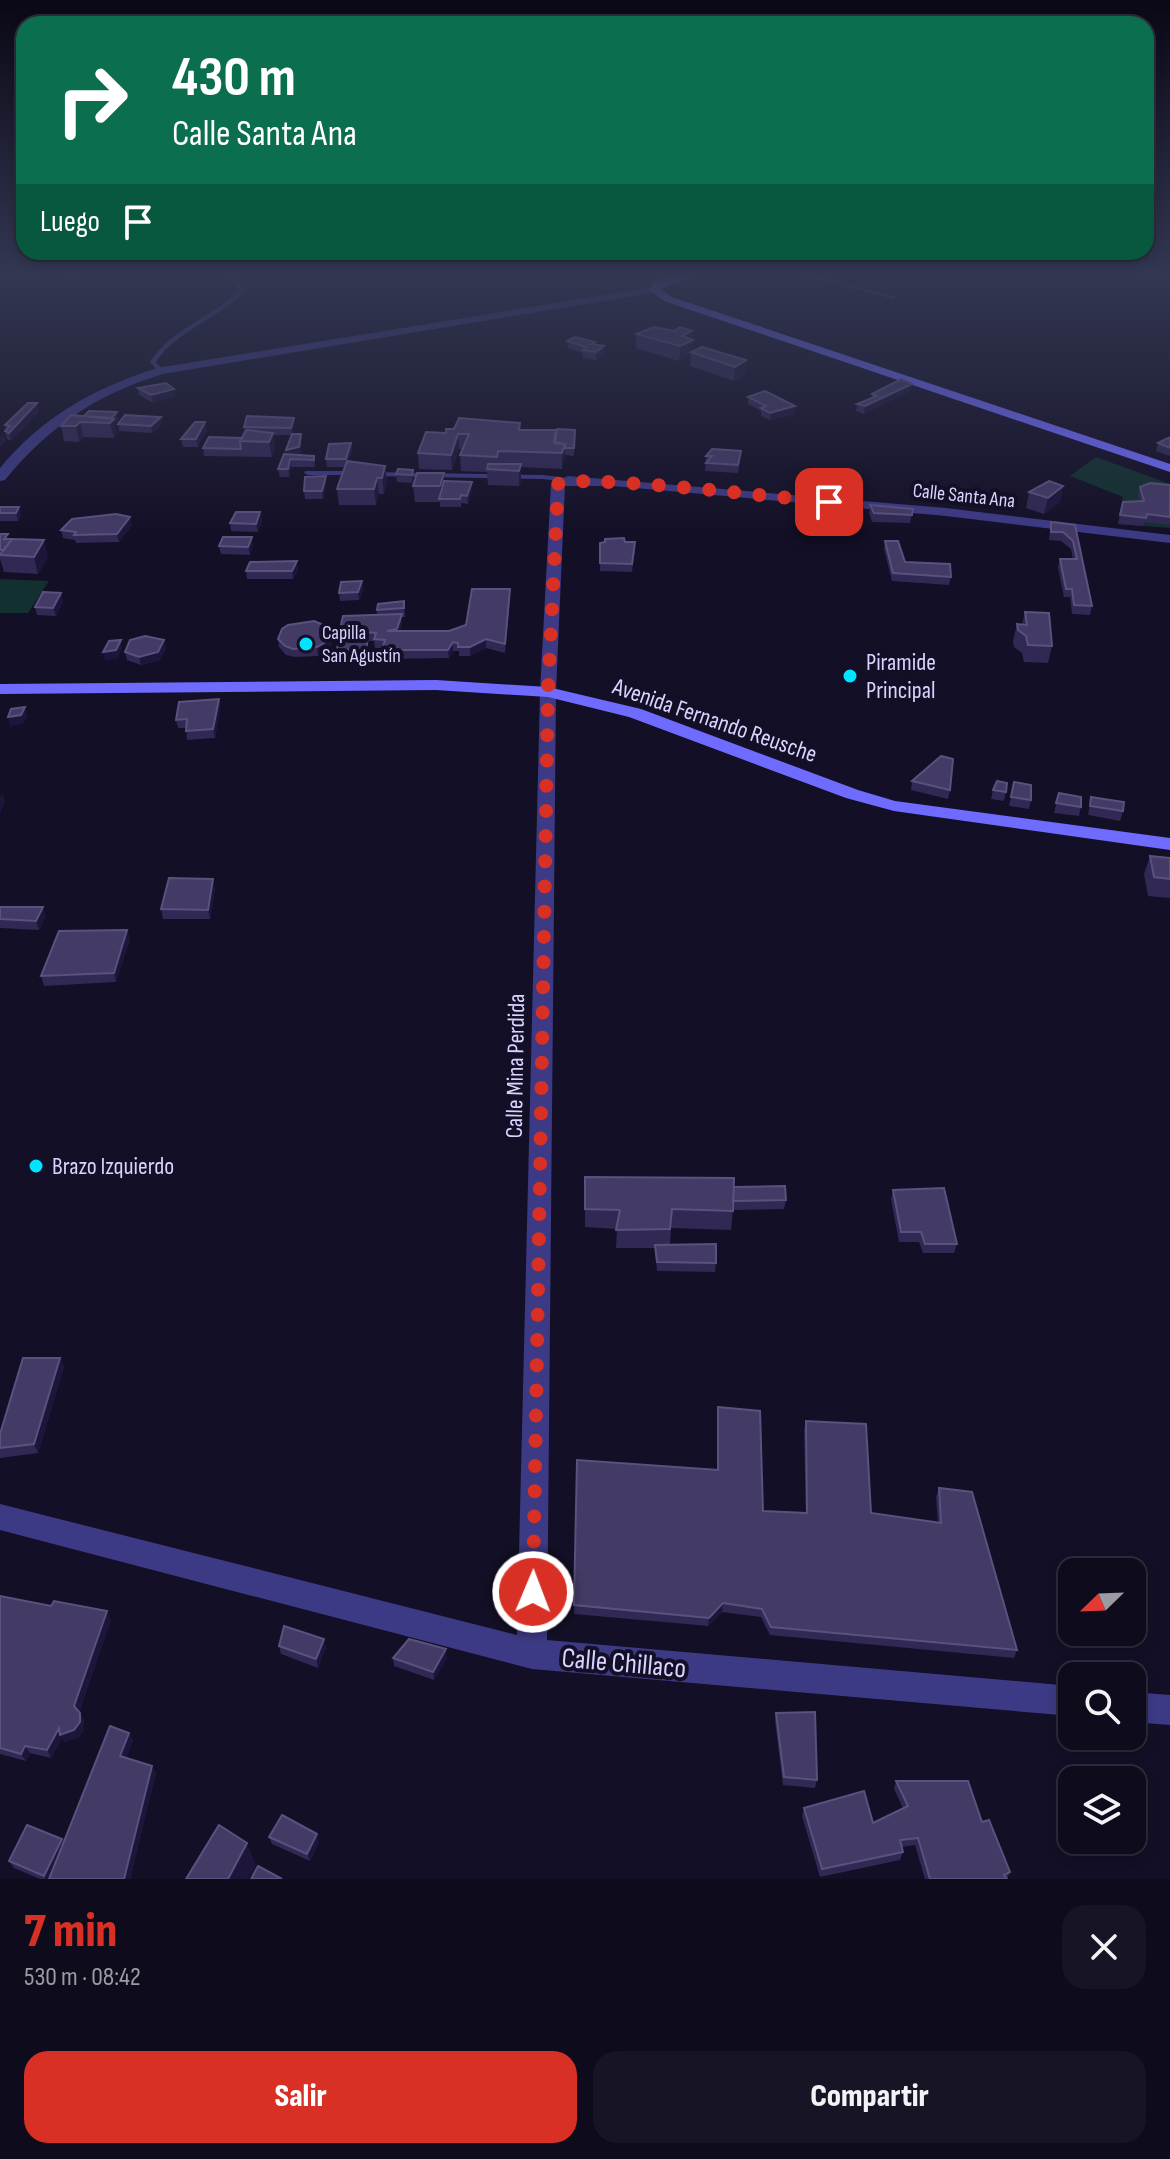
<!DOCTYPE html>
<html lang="es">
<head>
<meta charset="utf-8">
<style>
	:root { --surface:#0e0b1c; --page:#171425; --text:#f1f3f6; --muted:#9b9ba3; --line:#2e2b3b; --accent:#d93025 }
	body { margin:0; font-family:"Sofia Sans Condensed",sans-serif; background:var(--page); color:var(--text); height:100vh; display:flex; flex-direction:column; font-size:30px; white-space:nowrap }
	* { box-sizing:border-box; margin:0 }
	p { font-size:26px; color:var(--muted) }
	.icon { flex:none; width:44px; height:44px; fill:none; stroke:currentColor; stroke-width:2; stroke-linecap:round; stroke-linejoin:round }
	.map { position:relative; height:1879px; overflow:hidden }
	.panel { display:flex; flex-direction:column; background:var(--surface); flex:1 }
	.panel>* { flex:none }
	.hud { position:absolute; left:16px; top:16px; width:1138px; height:244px; border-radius:24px; box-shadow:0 4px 12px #0003,0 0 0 2px var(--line); background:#0b6e4f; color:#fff; overflow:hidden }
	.needle { width:52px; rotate:247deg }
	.tools { position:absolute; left:1058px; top:1558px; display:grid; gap:16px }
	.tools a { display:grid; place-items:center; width:88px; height:88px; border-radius:16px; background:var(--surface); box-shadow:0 4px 12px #0003,0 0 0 2px var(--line); font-size:40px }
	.pin { position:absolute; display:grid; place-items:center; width:68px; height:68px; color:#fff; margin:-34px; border-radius:16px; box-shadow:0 4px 12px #0006 }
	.me { position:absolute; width:88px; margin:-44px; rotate:1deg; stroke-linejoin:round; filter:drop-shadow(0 0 6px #0008) }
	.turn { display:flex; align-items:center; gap:28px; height:168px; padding:0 24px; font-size:36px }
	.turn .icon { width:104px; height:104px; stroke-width:2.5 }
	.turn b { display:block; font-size:56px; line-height:68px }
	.then { display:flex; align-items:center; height:76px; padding:0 24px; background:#0003; gap:16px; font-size:30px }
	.round { display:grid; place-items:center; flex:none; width:84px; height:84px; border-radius:24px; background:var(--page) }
	.head { display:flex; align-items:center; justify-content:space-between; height:136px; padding:0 24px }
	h1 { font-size:48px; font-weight:800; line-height:60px; color:var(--accent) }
	.primary-button { display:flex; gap:16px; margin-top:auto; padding:16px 24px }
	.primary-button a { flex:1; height:92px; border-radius:24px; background:var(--accent); color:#fff; font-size:32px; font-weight:800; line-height:92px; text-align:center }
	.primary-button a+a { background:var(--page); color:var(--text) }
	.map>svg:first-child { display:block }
</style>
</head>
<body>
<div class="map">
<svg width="1170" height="1879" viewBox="0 0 1170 1879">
	<rect width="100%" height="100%" fill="#130f26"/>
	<!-- green -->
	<path fill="#12302f" d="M1096 457 1170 484V528L1118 524 1123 497 1070 476Z
		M0 579 49 581 28 613H0Z"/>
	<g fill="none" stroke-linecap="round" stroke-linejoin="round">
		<!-- lane -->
		<path fill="#3d3a85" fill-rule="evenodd" d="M32 272H68L83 275 80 277Z
			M217 272C231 272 238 280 245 291 219 319 178 329 156 362L164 371 159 372 150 362C172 328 211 318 239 291L234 282Z
			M791 272H803L896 297 893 299Z
			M305 471H356L360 473 356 475H308L304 473Z
			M370 472 543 475 568 478 572 480 568 482 543 479 373 476H370Z"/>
		<!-- street -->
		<path fill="#3d3a85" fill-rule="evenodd" d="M654 287 659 290 658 292 163 374C97 394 48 427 5 480L0 481V468C42 417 94 388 157 368Z
			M568 476 946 508 1170 535V543L946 516 613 486H565L556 692 547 1640 1072 1686V1716L532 1669 0 1530V1504L517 1635 540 692 551 484Z
			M1132 1692 1170 1695V1725L1132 1722Z"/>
		<!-- secondary -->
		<path fill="#6f6bff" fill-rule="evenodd" d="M684 272H702L660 289 672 297 1170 464V472L664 301 649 290 653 282Z
			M436 680 548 687 641 709 858 790 895 801 1170 838V850L894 811 846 798 629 717 548 697 436 690 0 694V684Z"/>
	</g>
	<!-- wall -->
	<path fill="#312854" d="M636 334 693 340V351L746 360 745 375 734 381 690 366 691 355 679 361 636 348Z
		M567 341 595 345 604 353 596 360 583 358V353L568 348Z
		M138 388 175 396 153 403 139 395Z
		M910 391 864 414 856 411 857 404 871 398 872 394Z
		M748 397 794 414 770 420 761 416V411L748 404Z
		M37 403 39 411 11 441 7 439 5 431 6 429 5 425Z
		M71 415 119 420 115 424 117 434 114 438 83 437 79 442 64 441 61 426Z
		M161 417 162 424 152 433 119 431 118 424Z
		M205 422 206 430 198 447H183L181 439Z
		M520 423V430H575L574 456 565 455 562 469 521 467V480L519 486 488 485 487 472 461 471 460 455 463 449H459L452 470 419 469 418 453 446 433Z
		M295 425 292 434 302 442 300 455 314 456 315 467H291L289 477H280L278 469 286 454V450L291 435H273L275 448 272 457 204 456 203 448 242 438 245 432 244 427Z
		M1170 437V455L1169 456 1156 451 1158 443Z
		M351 443 352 451 348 461 385 466 387 482 384 494H379L376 505H339L337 489 345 467H327L326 459Z
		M706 456 740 459 738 473 705 471Z
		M413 470 412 483 397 482 396 474Z
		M444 473V481L472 482V490L468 504 461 503V507H440V502H415L413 486Z
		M326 484 323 499H305L304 491Z
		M1170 485V525L1145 522 1143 526 1118 524 1123 502 1140 501 1138 495 1140 487Z
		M1063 486 1060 502 1044 514 1026 508 1029 492Z
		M870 505 913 509 910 523 872 522 869 513Z
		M0 507 21 515 18 521H0Z
		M260 512 262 521 258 532 231 531 230 523Z
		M1051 522 1075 525 1092 606 1090 615 1072 614 1070 597H1064L1058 567 1060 559H1073L1071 549 1061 541 1049 540Z
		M132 525 119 542 76 543 75 540 63 538 61 530Z
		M0 534 48 557 38 574 4 572 0 559Z
		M885 541 905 562 951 577 949 585 892 581 884 549Z
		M625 542 635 550 632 572 600 571V543Z
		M253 545 250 555 221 554 219 546Z
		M298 570 293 579H247L246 571Z
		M362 581 363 590 359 600 340 601 339 593Z
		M61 593 63 602 56 616 37 615 35 607Z
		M510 598 505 653 486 648 470 656H459V651H453L449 658 383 659V648H375L374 641H368L367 658H338L337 650 340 629 377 615V610L404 601 405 617H402V622L400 631H449L466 625Z
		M1025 612 1052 646 1048 663 1024 662 1022 653 1014 647 1013 641 1017 624H1022Z
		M278 639 333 640 330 649 318 656 295 657 286 655 279 647Z
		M164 640 166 648 160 660 141 665 127 660 125 652Z
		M219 699 220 707 215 738 187 740 186 728H178L176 720Z
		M912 781 950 790 948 799 911 790Z
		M1014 782 1031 800 1029 809 1009 806Z
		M993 790 1006 792 1004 801 991 799Z
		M1059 793 1081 807 1079 816 1054 813Z
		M1091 797 1123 811 1120 821 1088 815Z
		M1150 856 1170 858V898L1148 896 1144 874Z
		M215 888 210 919H163L161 909Z
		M0 907 46 916 39 930 0 928Z
		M127 930 130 939 116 982 44 986 41 976Z
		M585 1177 734 1187 786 1200 784 1209 733 1210 731 1230 671 1228 670 1245 716 1263 715 1272 657 1271 655 1248H616L617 1229 585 1227Z
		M893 1190 957 1244 954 1253H923L919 1242H899L891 1199Z
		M60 1358 64 1367 38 1453 0 1458V1434Z
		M718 1407 763 1511 806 1513 804 1430 806 1421 871 1513 938 1523 936 1497 939 1488 1017 1650 1014 1658 770 1635 761 1617 722 1612 708 1626 574 1614 577 1460 717 1469Z
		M0 1596 111 1620 79 1712 84 1721V1730L78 1738 64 1742 62 1738 51 1758 30 1753 26 1761 0 1754Z
		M279 1646 326 1647 318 1668 281 1654Z
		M393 1658H447L434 1680 394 1666Z
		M776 1713 817 1780 815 1788 783 1785 775 1721Z
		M129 1733 133 1741 126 1758 156 1773 130 1879H40L14 1868 9 1861 62 1839 64 1842Z
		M896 1781 982 1822 1010 1872 1007 1879H925L915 1845 902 1847 903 1852 900 1860 820 1877 802 1816 804 1808 873 1823 903 1808 894 1789Z
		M269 1837 319 1842 310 1861 272 1844Z"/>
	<!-- shaded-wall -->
	<path fill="#1d163a" d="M692 331 691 341 693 340V352H691V355L679 361 682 336Z
		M604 346V353L596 360V352Z
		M746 360 745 375 734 381 735 367Z
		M912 384 910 391 864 414 865 406Z
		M174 389 175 396 153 403 151 395Z
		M37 403 39 411 11 441 9 433Z
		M795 406 794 414 770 420V413Z
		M117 412 119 420 115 424 117 434 114 438 110 423H109Z
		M161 417 162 424 152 433 151 426Z
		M294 418 295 425 292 435 291 428Z
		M80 422 83 437 79 442 76 426Z
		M205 422 206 430 198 447 196 439Z
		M4 433 6 441 0 447V437Z
		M273 433 275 448 272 457 269 442Z
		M301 434 302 442 300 455 287 458 286 450Z
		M458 434 459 449 452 470 451 455Z
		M351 443 352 451 346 467V459Z
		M565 444V459L562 469V453Z
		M290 459 291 467 289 477 288 469Z
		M521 464V480L519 486V471Z
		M385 466 387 482 384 494 382 478Z
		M444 473 445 489 441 499 440 486Z
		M326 476V484L323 499 322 491Z
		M377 478 379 494 376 505 374 489Z
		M472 482V490L468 504 467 496Z
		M1063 486 1060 502 1044 514 1048 498Z
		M19 507 21 515 18 521 16 513Z
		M260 512 262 521 258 532 256 524Z
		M130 517 132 525 119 542 117 534Z
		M252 537 253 545 250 555 248 547Z
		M44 540 48 557 38 574 34 557Z
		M297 561 298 570 293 579 292 571Z
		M362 581 363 590 359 600 358 592Z
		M510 589V598L505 653V644Z
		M61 593 63 602 56 616 53 608Z
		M402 614V622L398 638 388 639Z
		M332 631 333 640 330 649 318 656 317 647Z
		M486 639V648L470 656V647Z
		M121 640 122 649 118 658 105 661 103 652Z
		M164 640 166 648 160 660 141 665 139 657Z
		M453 642V651L449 658 448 650Z
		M219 699 220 707 215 738 213 729Z
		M25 707 28 716 23 724 10 726 8 717Z
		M2 793 5 802 0 814V798Z
		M213 879 215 888 210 919 208 910Z
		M43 907 46 916 39 930 36 921Z
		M127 930 130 939 116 982 114 973Z
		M60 1358 64 1367 38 1453 34 1444Z
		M723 1603 722 1612 708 1626 709 1618Z
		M107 1611 111 1620 78 1714 74 1706Z
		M324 1639 326 1647 318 1668 316 1659Z
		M446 1649 447 1658 434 1680 433 1672Z
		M80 1713 84 1721V1730L78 1738 64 1742 62 1738 51 1758 47 1750 59 1728Z
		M129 1733 133 1741 124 1764 120 1756Z
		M25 1746 30 1753 26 1761 21 1754Z
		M152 1766 156 1773 130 1879H124Z
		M317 1834 319 1842 310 1861 307 1854Z
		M62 1839 67 1846 50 1879H46L44 1876Z
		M247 1843 256 1865 248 1879H228Z"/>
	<!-- building -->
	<path fill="#433a66" stroke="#5a527e" stroke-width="2" d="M654 327 674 331 680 327 692 331 682 336 693 340 680 346 636 334Z
		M575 337 595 342 591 344 604 346 596 352 583 350 586 347 567 341Z
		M702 347 746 360 735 367 691 352Z
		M901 379 912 384 865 406 857 404 877 396 872 394Z
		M166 383 174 389 151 395 138 388Z
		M765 391 795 406 770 413 761 408 766 406 748 397Z
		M28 403H37L9 433 5 431 10 426 5 425Z
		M89 411 117 412 112 418 84 416Z
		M71 415 114 419 110 423 80 422 76 426H61Z
		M125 415 161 417 151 426 118 424Z
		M247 416 294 418 291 428 244 427Z
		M459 418 520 423 519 430H556L554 442 565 444 562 453 498 451 497 457 460 455 469 434H458L451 455 418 453 426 432 446 433V429H454Z
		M195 422H205L196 439H181Z
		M557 429 575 430 574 448H565V444L555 443Z
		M246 430 273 433 269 442 240 441Z
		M292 434H301L299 447 286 450Z
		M209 437 242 438 240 441 241 449 203 448Z
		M1170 437V448L1158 443Z
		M351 443 346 459H326L329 444Z
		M712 449 741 451 738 465 706 463 712 456H706Z
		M284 454 314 456V460L290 459 288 469H278Z
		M347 461 385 466 382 478H377L374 489H337Z
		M488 464H521L519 471 487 469Z
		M398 469 413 470 412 475 396 474Z
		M417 473H444L440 486H413Z
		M326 476 322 491H304L305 477Z
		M444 481 472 482 467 496 461 495 460 499H439Z
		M1049 481 1063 486 1048 498 1029 492Z
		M1150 483 1170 485V517L1147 514 1146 518 1120 515 1123 502 1144 501 1140 487Z
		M870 505 913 509 912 515 874 513Z
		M0 507H19L16 513H0Z
		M236 512H260L256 524 230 523Z
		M116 514 130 517 117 534 74 535 76 532 61 530 72 519Z
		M1051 522 1075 525 1092 606 1074 605 1072 589H1066L1060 559H1077L1073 541 1063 532H1051Z
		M0 534H8L4 539H12L4 550H0Z
		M223 537H252L248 547 219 546Z
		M624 538 625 542H635L632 564 600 563V543L605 542V539Z
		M12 539 44 540 34 557 0 555Z
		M885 541H898L905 562 950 564 951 577 893 573Z
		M297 561 292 571H246L250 562Z
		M362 581 358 592 339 593 341 582Z
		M472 589H510L505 644 486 639 470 647H458V643L453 642 448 650H382L385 640 374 639 376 633 363 632 365 629H340L343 616 402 614 397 629 387 631H449L466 625Z
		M43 592 61 593 53 608 35 607Z
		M404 601V608L377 610 378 604Z
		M1025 612 1049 613 1052 646 1028 645 1026 636 1018 630 1017 624 1027 625Z
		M314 621 328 627 332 631 329 640 317 647 293 649 285 646 278 639 282 629 288 625Z
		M340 631H358L357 638H368L366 649 337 650Z
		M145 636 164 640 158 652 139 657 125 652 130 640Z
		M121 640 116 650 103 652 109 641Z
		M219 699 213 729 186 731 187 719 176 720 179 702Z
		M25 707 21 715 8 717 11 709Z
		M941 756 953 759 950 790 912 781Z
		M997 781 1007 783 1006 792 993 790Z
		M1014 782 1031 785V800L1011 797Z
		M1059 793 1081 797V807L1056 803Z
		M1091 797 1124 802 1123 811 1090 806Z
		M1150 856 1170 858V879L1154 877Z
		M169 878 213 879 208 910 161 909Z
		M0 907H43L36 921 0 919Z
		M127 930 114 973 41 976 59 931Z
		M585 1177 734 1178 733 1211 672 1209 670 1229 616 1230 620 1210 585 1209Z
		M785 1186 786 1200 733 1201 734 1187Z
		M944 1188 957 1244H925L921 1232H901L893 1190Z
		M716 1244V1263L657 1262 655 1245Z
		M23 1358H60L34 1444 0 1448V1434Z
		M718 1407 760 1411 763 1511 807 1513 806 1421 866 1424 871 1513 941 1523 939 1488 972 1492 1017 1650 771 1627 762 1609 723 1603 709 1618 574 1605 577 1460 718 1470Z
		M0 1596 51 1606 54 1601 107 1611 74 1706 80 1713V1722L74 1730 60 1735 59 1728 47 1750 25 1746 21 1754 0 1748Z
		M284 1626 324 1639 316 1659 279 1646Z
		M409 1639 446 1649 433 1672 393 1658Z
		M815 1712 817 1780 784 1777 776 1713Z
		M110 1726 129 1733 120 1756 152 1766 124 1879H49Z
		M896 1781H968L982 1822 989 1820 1010 1872 1004 1875 1007 1879H930L918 1838 900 1840 903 1852 822 1869 804 1808 864 1791 873 1823 908 1806Z
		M282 1815 317 1834 307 1854 269 1837Z
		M27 1825 62 1839 44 1876 9 1861Z
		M219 1825 247 1843 228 1879H186Z
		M258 1866 282 1879H251Z"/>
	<!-- sky -->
	<linearGradient id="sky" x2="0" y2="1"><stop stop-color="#0a0815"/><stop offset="0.51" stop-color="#333752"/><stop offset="1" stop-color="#333752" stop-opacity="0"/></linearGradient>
	<rect width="1170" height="536" fill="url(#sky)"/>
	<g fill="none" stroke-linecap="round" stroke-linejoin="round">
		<!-- route -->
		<path stroke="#d93025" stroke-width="14" stroke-dasharray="0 25.2" d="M533 1592 548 692 558 484C579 473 790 499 829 502"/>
	</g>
	<!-- markers -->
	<g fill="#00e5ff" stroke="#130f26" stroke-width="3">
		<circle cx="306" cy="644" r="8"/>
		<circle cx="850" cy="676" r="8"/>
		<circle cx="36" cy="1166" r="8"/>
	</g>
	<g text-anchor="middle" stroke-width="8" stroke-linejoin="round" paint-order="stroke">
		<!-- far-street labels -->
		<g font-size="20" fill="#d9d4ff" stroke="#130f26">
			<text transform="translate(964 495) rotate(6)" y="7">Calle Santa Ana</text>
		</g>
		<!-- far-poi labels -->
		<g font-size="20" fill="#d9d4ff" stroke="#130f26" text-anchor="start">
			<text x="322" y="639">Capilla<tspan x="322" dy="23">San Agustín</tspan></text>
		</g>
		<!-- poi labels -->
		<g font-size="24" fill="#d9d4ff" stroke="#130f26" text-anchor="start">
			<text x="866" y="670">Piramide<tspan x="866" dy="28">Principal</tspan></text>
			<text x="52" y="1174">Brazo Izquierdo</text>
		</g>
		<!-- street labels -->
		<g font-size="24" fill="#d9d4ff" stroke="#130f26">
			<text transform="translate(715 720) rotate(19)" y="8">Avenida Fernando Reusche</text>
			<text transform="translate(515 1066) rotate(-89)" y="8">Calle Mina Perdida</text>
		</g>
		<!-- near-street labels -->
		<g font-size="28" fill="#d9d4ff" stroke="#130f26">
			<text transform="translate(624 1662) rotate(5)" y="10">Calle Chillaco</text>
		</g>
	</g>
</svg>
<div class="tools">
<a><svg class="needle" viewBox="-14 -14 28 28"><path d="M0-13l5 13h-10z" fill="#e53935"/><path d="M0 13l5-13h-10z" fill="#9b9ba3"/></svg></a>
<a><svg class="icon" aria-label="search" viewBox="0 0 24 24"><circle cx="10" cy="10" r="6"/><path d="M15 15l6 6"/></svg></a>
<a><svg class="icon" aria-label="layers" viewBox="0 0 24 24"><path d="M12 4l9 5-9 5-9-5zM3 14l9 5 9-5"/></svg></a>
</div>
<div class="pin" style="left:829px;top:502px;background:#d93025"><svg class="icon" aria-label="arrive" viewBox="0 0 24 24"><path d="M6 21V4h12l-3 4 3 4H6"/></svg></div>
<svg class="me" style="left:533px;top:1592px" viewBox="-20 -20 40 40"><circle r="17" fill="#d93025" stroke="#fff" stroke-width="3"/><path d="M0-11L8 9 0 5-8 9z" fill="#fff"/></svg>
<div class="hud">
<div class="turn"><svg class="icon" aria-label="right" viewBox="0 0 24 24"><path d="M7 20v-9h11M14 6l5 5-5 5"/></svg><div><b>430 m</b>Calle Santa Ana</div></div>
<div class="then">Luego<svg class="icon" aria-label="arrive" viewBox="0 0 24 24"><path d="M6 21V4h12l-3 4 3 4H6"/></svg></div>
</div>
</div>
<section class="panel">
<div class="head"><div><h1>7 min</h1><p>530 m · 08:42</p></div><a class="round"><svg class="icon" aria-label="close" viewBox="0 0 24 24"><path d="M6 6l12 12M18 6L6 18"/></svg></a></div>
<div class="primary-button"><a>Salir</a><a>Compartir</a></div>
</section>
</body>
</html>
